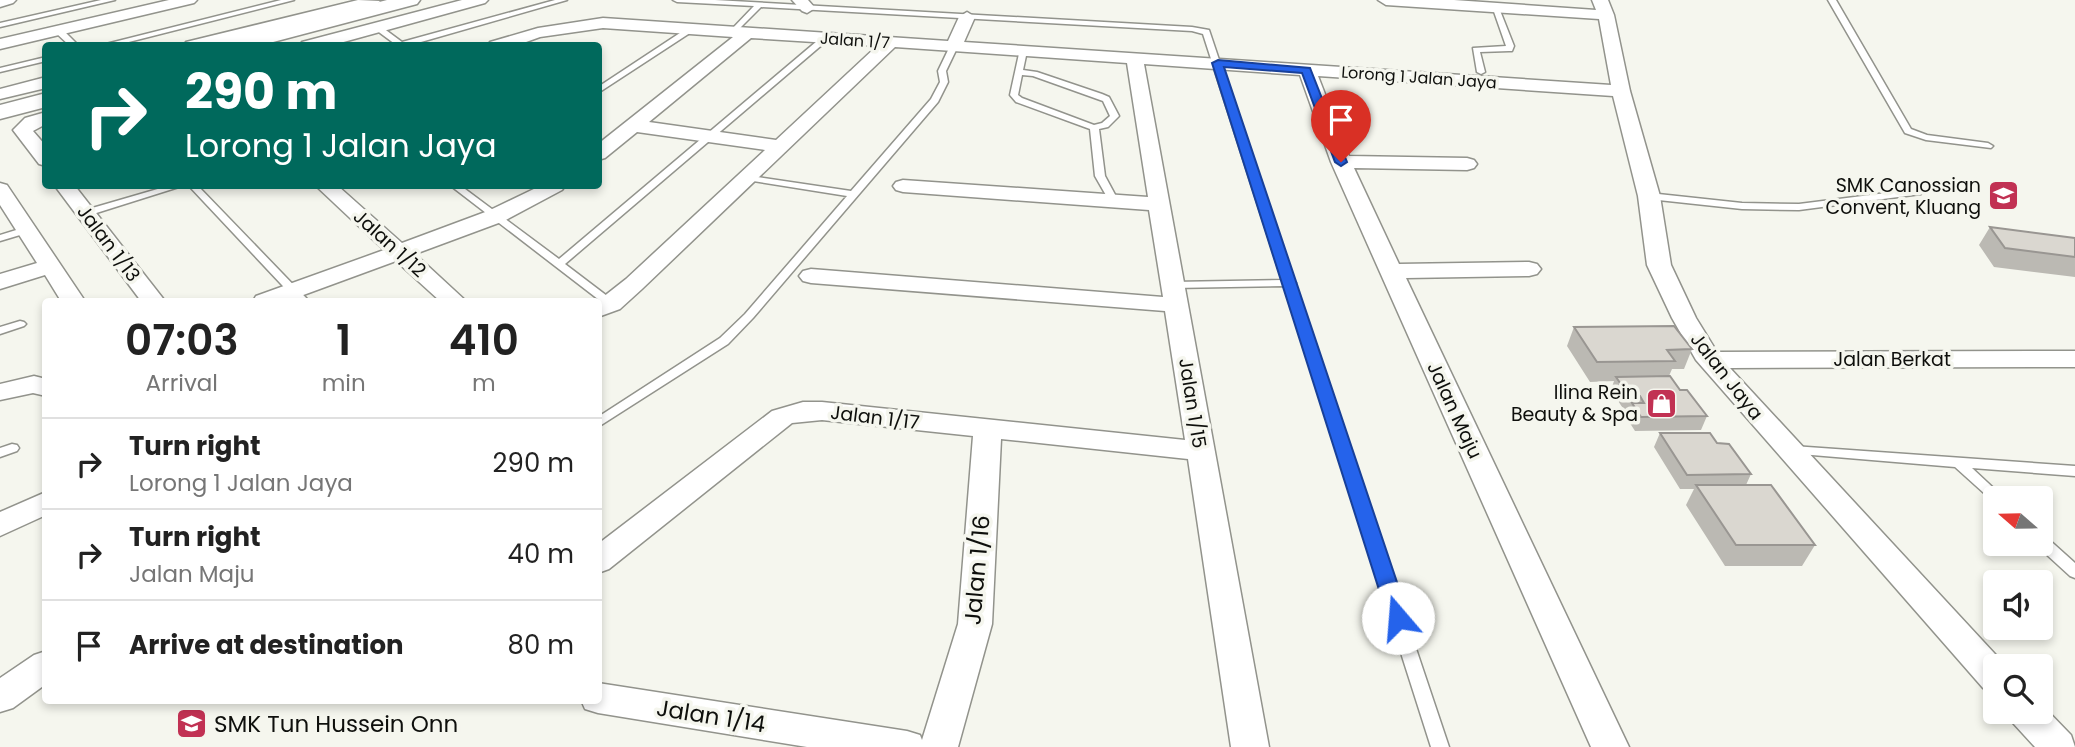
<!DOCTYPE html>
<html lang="en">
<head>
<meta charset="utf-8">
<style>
	:root { --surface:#fff; --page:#f2f2f2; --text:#222; --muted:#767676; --line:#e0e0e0 }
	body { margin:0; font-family:Poppins,sans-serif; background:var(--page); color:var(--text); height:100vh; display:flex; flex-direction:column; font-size:26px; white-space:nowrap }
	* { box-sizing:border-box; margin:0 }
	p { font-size:23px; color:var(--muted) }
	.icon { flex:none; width:38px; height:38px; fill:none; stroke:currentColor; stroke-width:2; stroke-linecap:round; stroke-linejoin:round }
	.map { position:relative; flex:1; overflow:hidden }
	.drawer { position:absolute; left:42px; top:298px; width:560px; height:406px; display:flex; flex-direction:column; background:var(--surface); border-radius:7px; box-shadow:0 4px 10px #0003 }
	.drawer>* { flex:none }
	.guide { position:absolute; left:42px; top:42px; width:560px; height:147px; border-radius:7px; box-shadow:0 4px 10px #0003; background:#00695c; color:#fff; overflow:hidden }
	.needle { width:46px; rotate:290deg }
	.buttons { position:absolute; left:1983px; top:486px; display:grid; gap:14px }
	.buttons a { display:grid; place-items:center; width:70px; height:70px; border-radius:7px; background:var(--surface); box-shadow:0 4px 10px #0003; font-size:35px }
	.pin { position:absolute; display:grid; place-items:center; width:60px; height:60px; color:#fff; margin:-72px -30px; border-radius:50% 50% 50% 0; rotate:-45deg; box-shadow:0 0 7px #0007 }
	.pin .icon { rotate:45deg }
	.me { position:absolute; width:77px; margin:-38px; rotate:342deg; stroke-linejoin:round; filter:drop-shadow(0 0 5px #0008) }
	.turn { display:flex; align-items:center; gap:24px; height:147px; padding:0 28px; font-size:32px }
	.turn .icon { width:91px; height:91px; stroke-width:2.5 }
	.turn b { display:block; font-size:49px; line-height:60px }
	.eta { display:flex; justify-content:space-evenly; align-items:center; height:119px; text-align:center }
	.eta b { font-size:42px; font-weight:600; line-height:49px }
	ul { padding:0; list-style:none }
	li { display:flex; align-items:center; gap:21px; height:91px; padding:0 28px; border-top:2px solid var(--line) }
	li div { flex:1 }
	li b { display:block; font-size:26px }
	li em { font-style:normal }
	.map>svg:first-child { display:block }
</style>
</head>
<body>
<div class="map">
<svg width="2075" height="747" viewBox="0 0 2075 747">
	<rect width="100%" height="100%" fill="#f5f6ee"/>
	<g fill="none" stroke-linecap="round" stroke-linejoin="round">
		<defs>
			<path id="service" d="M101 0H115L0 27V23Z
				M281 0H294L113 46H98Z
				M555 0H567L407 46H393L395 44 372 27 379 25 402 42Z
				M673 0H715L1192 27 1209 30 1293 280 1296 283 1294 285 1449 747H1431L1284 286 1173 288 1167 285 1173 282 1282 280 1203 34 1192 31 761 7 734 34H731V30L754 6 677 2Z
				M1828 0H1836L1911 129 1927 135 1988 143 1993 146 1991 148 1926 140 1905 133Z
				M1492 6 1499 8 1514 46 1512 51H1509L1480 52 1485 72 1481 74 1477 72 1473 48 1506 46Z
				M689 27 696 29 598 93V87Z
				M56 29H62L79 46H70L56 33Z
				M823 36 830 38 565 264 615 302 617 304 615 306H607L451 186H461L559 259Z
				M951 44 958 46 946 71 948 82 938 102 753 318 728 344 598 427V417L720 338 745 314 847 196 747 180 742 177 744 175 851 191 931 99 940 82 938 71Z
				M1020 49 1027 51 1023 70 1037 72 1102 94 1109 97 1119 116 1108 127 1099 129 1105 176 1119 202 1117 204H1111L1095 176 1090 129 1016 102 1010 95ZM1022 75 1033 76 1103 101 1110 116 1102 123 1094 125 1022 98 1018 95Z
				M46 57V61L0 72V68Z
				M168 186H182L90 215H82L81 213 82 211Z
				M189 186H198L309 301H297Z
				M1918 189 1923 192 1921 194 1799 210 1742 209 1649 199 1644 196 1649 193 1742 203 1799 204Z
				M26 227 31 230 30 232 0 241V235Z
				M20 321 24 322 26 324 24 326 0 334V327Z
				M12 444 17 445 19 448 17 451 0 457V448Z
				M1793 446 2075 466V476L1972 468 2002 496 2004 499H1995V503L1955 467 1788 453 1786 450 1788 447Z
				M2040 535 2045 536 2075 563V578L2070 576 2035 544H2040Z"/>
			<path id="minor" d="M0 0H16L13 3 0 7Z
				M169 0H197L194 3 0 49V39Z
				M358 0 380 1 377 4 214 46H184L186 42Z
				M462 0H488L485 3 329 46H300L302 42Z
				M792 0H808L815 8 807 13 802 11Z
				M1378 0H1454L1596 10 1592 0H1608L1614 15 1630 91 1660 196 1671 265 1696 318 1717 352 2075 351V367L1730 368 2007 667H1995V693L1983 688 1696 360 1672 318 1647 265 1638 196 1613 96 1318 76 1349 156 1467 158 1474 160 1477 164 1474 168 1467 170 1354 168 1399 264 1529 262 1537 264 1541 269 1537 274 1529 276 1406 278 1629 747H1591L1331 162 1300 75 1144 64 1269 747H1231L1188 459 1001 439 992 624 958 747H807L598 713 585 709 581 700H598V683L907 731 920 735 922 740 958 624 973 436 822 420 792 423 609 569 598 573V544L772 411 803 402H822L1185 440 1165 311 811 283 803 281 799 276 803 271 811 269 1163 297 1149 210 903 192 896 190 893 186 896 182 903 180 1148 197 1127 63 895 47 642 289 620 309 598 317V301L626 279 765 150 637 132 605 158 598 160V144L733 37 603 28 540 37 515 46H488L490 42 538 28 603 18 948 41 959 17 967 12 975 17 964 42 1611 85 1599 19 1386 5ZM751 38 877 46 776 140 649 122Z
				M46 77V88L0 99V89Z
				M46 112V124L33 131 46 146V166L39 164 13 130 25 118Z
				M0 183 7 185 85 301H61L45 275 0 289V274L37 263 0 205Z
				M55 186H75L165 301H141Z
				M316 186H338L402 243 488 211 540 186H565L562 190 504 221 415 254 466 301H440L396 261 287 301H253L256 296 384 250Z
				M34 376 46 379V396L33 393 0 400V384Z
				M46 492V515L0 536V512Z
				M46 651V684L13 708 0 712V678L34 655Z
				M2040 703 2071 735 2075 747H2035L2013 723 2008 712H2040Z"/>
			<path id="tertiary" d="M387 0H420L417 4 258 46H221L224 42Z
				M46 93V107L0 119V105Z"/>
		</defs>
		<!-- service casing -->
		<use href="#service" stroke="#92938c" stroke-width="3"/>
		<!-- minor casing -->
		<use href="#minor" stroke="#92938c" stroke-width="3"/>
		<!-- tertiary casing -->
		<use href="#tertiary" stroke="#92938c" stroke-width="3"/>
		<!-- service -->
		<use href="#service" fill="#fff" fill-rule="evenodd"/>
		<!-- minor -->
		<use href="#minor" fill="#fff" fill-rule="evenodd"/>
		<!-- tertiary -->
		<use href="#tertiary" fill="#fff" fill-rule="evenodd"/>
	</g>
	<!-- wall -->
	<path fill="#bbb9b3" d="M1990 227 2075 238V277L1994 267 1979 245Z
		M1574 327 1692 349 1684 369H1672L1669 376 1680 390 1707 416 1701 430 1635 431 1626 417 1629 410H1624L1611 390 1614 381 1590 382 1567 346Z
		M1660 433 1717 443 1751 474 1746 485 1815 545 1802 566H1725L1686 505 1694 489H1680L1654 447Z"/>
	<!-- building -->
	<path fill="#dad7d0" stroke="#999692" stroke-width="2" d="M1990 227 2075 238V257L2005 248Z
		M1674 326 1692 349 1667 350 1675 361 1597 362 1574 327Z
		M1670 376 1680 390H1687L1707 416 1641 417 1632 403H1644L1640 396H1629L1616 377Z
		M1660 433H1710L1717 443 1729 444 1751 474 1687 475Z
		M1696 485H1771L1815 545H1736Z"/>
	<!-- route -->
	<path fill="#2563eb" stroke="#184099" stroke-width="2" d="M1218 60 1310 68 1347 162 1341 166 1335 162 1302 73 1224 67 1409 618 1406 624 1398 626 1391 624 1388 618 1212 63Z"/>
	<!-- icons -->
	<defs>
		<symbol id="school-square" viewBox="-11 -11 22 22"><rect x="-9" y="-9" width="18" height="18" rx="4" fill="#c13153" stroke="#f5f6ee"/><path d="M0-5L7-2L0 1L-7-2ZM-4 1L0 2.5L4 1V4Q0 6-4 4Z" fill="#fff"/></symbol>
		<symbol id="shop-square" viewBox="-11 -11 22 22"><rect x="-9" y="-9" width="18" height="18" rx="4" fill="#c13153" stroke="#f5f6ee"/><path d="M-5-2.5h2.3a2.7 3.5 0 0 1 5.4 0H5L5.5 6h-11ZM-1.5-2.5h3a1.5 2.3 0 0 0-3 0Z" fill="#fff"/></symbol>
	</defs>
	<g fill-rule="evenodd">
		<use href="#school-square" x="1986" y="178" width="35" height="35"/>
		<use href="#shop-square" x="1644" y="386" width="35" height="35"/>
		<use href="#school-square" x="174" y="706" width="35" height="35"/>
	</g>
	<g text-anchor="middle" stroke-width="7" stroke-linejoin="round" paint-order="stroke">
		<!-- far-street labels -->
		<g font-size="16" fill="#0e0f0c" stroke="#f5f6ee">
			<text transform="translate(855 40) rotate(4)" y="6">Jalan 1/7</text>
			<text transform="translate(1419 77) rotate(4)" y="6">Lorong 1 Jalan Jaya</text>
		</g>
		<!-- poi labels -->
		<g font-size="19" fill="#0e0f0c" stroke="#f5f6ee" text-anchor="end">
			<text x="1981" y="192">SMK Canossian<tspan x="1981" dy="22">Convent, Kluang</tspan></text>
			<text x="1638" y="399">Ilina Rein<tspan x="1638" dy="22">Beauty &amp; Spa</tspan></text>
		</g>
		<!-- street labels -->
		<g font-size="19" fill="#0e0f0c" stroke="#f5f6ee">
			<text transform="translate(109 243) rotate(53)" y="7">Jalan 1/13</text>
			<text transform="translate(390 243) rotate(42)" y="7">Jalan 1/12</text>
			<text x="1892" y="366">Jalan Berkat</text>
			<text transform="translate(1727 376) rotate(52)" y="7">Jalan Jaya</text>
			<text transform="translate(1193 403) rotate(81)" y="7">Jalan 1/15</text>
			<text transform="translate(1455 410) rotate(65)" y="7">Jalan Maju</text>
			<text transform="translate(875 417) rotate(7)" y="7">Jalan 1/17</text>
		</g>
		<!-- near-street labels -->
		<g font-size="23" fill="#0e0f0c" stroke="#f5f6ee">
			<text transform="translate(977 570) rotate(-85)" y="8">Jalan 1/16</text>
			<text transform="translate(711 716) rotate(9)" y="8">Jalan 1/14</text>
		</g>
		<!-- near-poi labels -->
		<g font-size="23" fill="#0e0f0c" stroke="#f5f6ee" text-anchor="start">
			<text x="214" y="732">SMK Tun Hussein Onn</text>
		</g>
	</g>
</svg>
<div class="buttons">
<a><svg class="needle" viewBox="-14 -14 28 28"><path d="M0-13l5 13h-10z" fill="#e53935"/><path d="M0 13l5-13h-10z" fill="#767676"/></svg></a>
<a><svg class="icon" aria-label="sound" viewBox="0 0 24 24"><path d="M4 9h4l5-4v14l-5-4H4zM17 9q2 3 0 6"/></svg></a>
<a><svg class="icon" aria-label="search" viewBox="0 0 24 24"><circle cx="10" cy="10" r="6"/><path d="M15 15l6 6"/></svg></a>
</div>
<div class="pin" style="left:1341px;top:162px;background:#d93025"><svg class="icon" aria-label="arrive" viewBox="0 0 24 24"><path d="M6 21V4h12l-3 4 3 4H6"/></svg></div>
<svg class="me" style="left:1398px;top:618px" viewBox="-20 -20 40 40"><circle r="19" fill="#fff"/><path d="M0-13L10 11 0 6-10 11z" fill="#2563eb"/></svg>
<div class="guide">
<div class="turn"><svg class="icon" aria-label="right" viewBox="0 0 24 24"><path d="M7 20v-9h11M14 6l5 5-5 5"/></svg><div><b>290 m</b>Lorong 1 Jalan Jaya</div></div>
</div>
<section class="drawer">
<div class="eta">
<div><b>07:03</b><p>Arrival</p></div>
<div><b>1</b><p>min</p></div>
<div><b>410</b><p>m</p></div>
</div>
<ul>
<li><svg class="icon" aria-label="right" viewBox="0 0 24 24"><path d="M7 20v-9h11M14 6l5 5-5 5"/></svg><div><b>Turn right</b><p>Lorong 1 Jalan Jaya</p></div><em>290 m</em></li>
<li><svg class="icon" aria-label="right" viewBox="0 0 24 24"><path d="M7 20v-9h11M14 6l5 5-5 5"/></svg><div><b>Turn right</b><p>Jalan Maju</p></div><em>40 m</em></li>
<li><svg class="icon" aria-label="arrive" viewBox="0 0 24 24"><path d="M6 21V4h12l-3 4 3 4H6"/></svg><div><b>Arrive at destination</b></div><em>80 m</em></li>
</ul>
</section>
</div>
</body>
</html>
